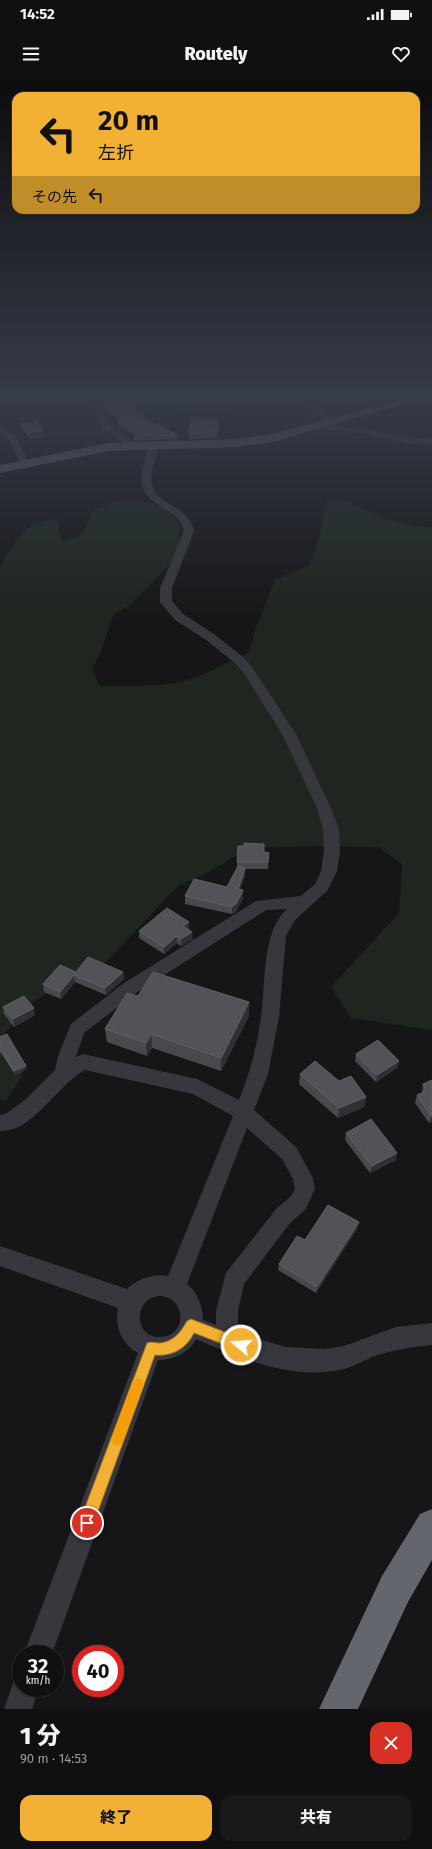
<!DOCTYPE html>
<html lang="ja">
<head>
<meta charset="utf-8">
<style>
	:root { --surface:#101012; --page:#19191b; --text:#f1f3f6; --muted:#9c9d9f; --line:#303032; --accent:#f2b134 }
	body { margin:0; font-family:"Fira Sans","Noto Sans JP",sans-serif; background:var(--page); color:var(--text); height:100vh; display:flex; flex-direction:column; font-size:15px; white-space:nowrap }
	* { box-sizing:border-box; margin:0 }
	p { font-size:13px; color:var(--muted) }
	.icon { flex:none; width:22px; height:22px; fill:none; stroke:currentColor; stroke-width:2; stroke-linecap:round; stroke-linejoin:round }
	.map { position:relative; height:1629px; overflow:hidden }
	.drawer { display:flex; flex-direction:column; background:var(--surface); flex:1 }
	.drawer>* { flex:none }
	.guide { position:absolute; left:12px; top:12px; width:408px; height:122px; border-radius:12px; box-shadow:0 1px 3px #0004,0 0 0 1px var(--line); background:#f2b134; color:#111; overflow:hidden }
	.speed { position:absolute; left:12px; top:1565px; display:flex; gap:8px; font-size:20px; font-weight:700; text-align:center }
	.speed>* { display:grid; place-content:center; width:52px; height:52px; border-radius:50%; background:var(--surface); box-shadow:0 1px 3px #0004,0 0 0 1px var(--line); line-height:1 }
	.speed small { font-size:10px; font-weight:400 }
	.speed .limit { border:6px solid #d22; background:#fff; color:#111 }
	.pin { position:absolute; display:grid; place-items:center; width:34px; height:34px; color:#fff; margin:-17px; border:2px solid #fff; border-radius:50%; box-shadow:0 1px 4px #0007 }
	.me { position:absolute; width:44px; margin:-22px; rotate:288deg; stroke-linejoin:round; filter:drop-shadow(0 0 3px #0008) }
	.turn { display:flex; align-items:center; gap:14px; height:84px; padding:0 20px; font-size:18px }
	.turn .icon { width:52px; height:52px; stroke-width:2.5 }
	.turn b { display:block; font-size:28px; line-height:34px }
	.then { display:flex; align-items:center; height:38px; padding:0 20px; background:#0003; gap:8px; font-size:15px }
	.round { display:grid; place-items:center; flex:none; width:42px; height:42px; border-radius:12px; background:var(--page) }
	.headline { display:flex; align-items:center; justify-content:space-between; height:68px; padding:0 20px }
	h1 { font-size:24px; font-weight:800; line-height:30px }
	.button { display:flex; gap:8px; margin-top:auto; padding:8px 20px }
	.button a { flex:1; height:46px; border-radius:12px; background:var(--accent); color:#111; font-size:16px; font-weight:800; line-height:46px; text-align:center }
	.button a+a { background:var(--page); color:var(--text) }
	.status { display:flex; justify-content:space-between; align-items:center; height:28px; padding:0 20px; background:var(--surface); direction:ltr }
	.status svg { height:11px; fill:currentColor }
	header { display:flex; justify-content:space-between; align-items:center; height:52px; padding:0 20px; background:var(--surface); font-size:18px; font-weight:800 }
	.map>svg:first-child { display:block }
</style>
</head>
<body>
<div class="status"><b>14:52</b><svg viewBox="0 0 49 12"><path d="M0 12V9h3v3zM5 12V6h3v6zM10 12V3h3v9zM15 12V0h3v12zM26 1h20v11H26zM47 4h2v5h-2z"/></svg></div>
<header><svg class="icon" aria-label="menu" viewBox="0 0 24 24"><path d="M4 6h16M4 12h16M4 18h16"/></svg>Routely<svg class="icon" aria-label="heart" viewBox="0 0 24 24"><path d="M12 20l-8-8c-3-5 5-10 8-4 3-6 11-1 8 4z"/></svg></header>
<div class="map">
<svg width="432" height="1629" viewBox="0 0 432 1629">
	<rect width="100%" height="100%" fill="#161618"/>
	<!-- green -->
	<path fill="#1e261f" d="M141 314H233L238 322 235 327 219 331 165 336 146 335 131 323Z
		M124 419 164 425 179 444V475L130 525 113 535 101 572 92 588 99 606C124 606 161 607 184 601 207 595 228 582 249 572L256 548 275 500 310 485 319 458 326 422 342 419 387 440 416 446 432 447V950L351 938 331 907 399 833 402 784 378 767 313 766 250 768 203 795 178 806 107 881 65 901 31 924 2 956 23 995 6 1021 0 1020V486L20 455 34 443 57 439 61 461 78 458 88 443 93 430Z"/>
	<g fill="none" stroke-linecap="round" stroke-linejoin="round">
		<!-- minor -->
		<path fill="#37383d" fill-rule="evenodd" d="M88 314 91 315 111 345 136 363V367H130L105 349 84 317Z
			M301 314H310L332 341V345C366 348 398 357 432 359V365L405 363 361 353 314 348V344H325Z
			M392 314H403L411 320 410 322H404Z
			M0 345 15 356 30 384 28 386H22L8 359 0 353Z
			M154 362 159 365C156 377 149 392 152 405 157 426 189 425 194 451L172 508V521L183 534 214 554 243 577 252 587 296 654 331 728 339 749 340 771 337 791 327 811 295 840 286 856 279 937 268 994 254 1030 296 1067 313 1098 315 1109 305 1130 290 1143 244 1204 238 1231V1253L286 1267 325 1269 344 1266 396 1247 432 1243V1265C411 1267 392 1270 372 1277 363 1281 354 1286 344 1289 293 1301 242 1279 196 1259 189 1273 173 1280 158 1280L52 1574H24L138 1273C122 1265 114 1245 118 1228L0 1186V1166L127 1209C137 1199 154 1193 168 1196L233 1036 193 1014 85 990C59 1005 44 1034 18 1047 13 1050 6 1050 0 1051V1035L7 1033 25 1020 55 990 58 976 71 944 124 903 256 821 301 816 315 804 321 791 324 771 323 749 317 728 282 654 243 592 235 583 206 560 175 540 160 522V508L184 451C179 428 147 428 142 404 139 392 147 377 149 365ZM287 829C261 852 266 905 261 937 257 966 250 993 239 1020L197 999 83 974 76 977 84 953 136 913 266 830ZM247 1048 282 1079 293 1099 295 1109 291 1116 276 1129 226 1193 216 1231V1245L203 1240C203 1226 197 1212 187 1204ZM160 1216C186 1217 188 1256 161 1257 133 1259 133 1217 160 1216Z
			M21 1596V1608H39L32 1629H4L15 1598Z"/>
		<!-- major -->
		<path fill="#53555c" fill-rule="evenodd" d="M407 314H419L411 322 273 362 236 367 109 371 0 393V385L109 363 236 359 272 354 381 325 403 318Z"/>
		<!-- highway -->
		<path fill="#63666e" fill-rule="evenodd" d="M432 1429V1480L408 1522 358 1629H319L382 1496 420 1434Z"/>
	</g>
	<!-- wall -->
	<path fill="#47494d" d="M96 316 132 321 136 323V328L131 329 144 339 178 355V359L135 361 134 360V355L135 354H134L118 345V340H119L97 320Z
		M219 340V346L217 358 189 359 188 353Z
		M20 344 43 350 44 356 31 359 21 349Z
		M264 772 269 773 268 789H245V796L240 809 243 818 236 832 232 834 185 824V816L227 807 237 788V782Z
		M189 842V848L188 849 193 859 181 866 177 863 164 874 139 858V851Z
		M76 892H123L124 899 106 915 75 902 61 919 44 912 43 904Z
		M138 916 249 936 221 991 152 968 147 976 107 962 105 949Z
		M3 927 35 935 14 947 4 934Z
		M0 957 27 989 15 995 2 974 0 975Z
		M356 974 399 981 397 988 376 1002 355 981Z
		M300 994 339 1001 366 1017 364 1027 338 1038 299 1004Z
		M432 1000V1042L429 1043 415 1023 417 1015 422 1013V1011L423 1004Z
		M346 1053 396 1080 370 1093 345 1060Z
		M357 1149 316 1213 278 1190 279 1184 305 1160Z"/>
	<!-- shaded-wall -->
	<path fill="#2f3033" d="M136 323V328L124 330V326Z
		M144 335V339L139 336Z
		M219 340V346L217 358V352Z
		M139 348V353L134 354V349Z
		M43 350 44 356 31 359 30 353Z
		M245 789V796L237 816 238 809Z
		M243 810V818L236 832 232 834V827Z
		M189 842V848L183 853V846Z
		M192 852 193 859 181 866V859Z
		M177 856V863L164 874V867Z
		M123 892 124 899 106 915 105 908Z
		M74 895 75 902 61 919 60 912Z
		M249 922V936L221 991V978Z
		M34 928 35 935 14 947 13 939Z
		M151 954 152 968 147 976 146 963Z
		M0 971H1L2 974 0 975Z
		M399 981 397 988 376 1002 377 995Z
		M26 986 27 989 15 995 14 991Z
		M366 1017 364 1027 338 1038 339 1028Z
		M431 1036H432V1042L429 1043Z
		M397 1073 396 1080 370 1093 372 1086Z
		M359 1142 357 1149 316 1213 317 1207Z"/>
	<!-- building -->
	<path fill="#525359" stroke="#5f6168" d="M111 314H125L132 318 129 319 136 323 124 326 144 335 139 336 178 355 135 356 134 355 139 348 134 349 118 340 123 339 96 316Z
		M192 339 219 340 217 352 188 353Z
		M36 341 43 350 30 353 20 344Z
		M244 763 264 764V772L269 773 268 782H237L238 766H244Z
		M238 786 245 789 238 809 243 810 236 824 232 827 185 816 194 799 227 807Z
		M167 828 189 842 183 846 192 852 181 859 177 856 164 867 139 851Z
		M88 877 123 892 105 908 74 895 60 912 43 904 60 885 76 892Z
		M153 892 249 922 221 978 151 954 146 963 105 949 127 913 138 916Z
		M24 916 34 928 13 939 3 927Z
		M7 954 26 986 14 991 1 971H0V957Z
		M378 960 399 981 377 995 356 974Z
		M315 981 339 1001 351 996 366 1017 339 1028 300 994Z
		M432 1000V1036H431L417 1015 426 1011 423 1004Z
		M371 1039 397 1073 372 1086 346 1053Z
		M328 1125 359 1142 317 1207 279 1184 297 1156 305 1160Z"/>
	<!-- sky -->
	<linearGradient id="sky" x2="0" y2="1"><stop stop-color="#0c0c0d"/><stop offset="0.58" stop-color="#363c48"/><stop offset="1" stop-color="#363c48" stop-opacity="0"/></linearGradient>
	<rect width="432" height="542" fill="url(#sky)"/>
	<!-- route -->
	<path fill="#f2b134" stroke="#9d7322" d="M191 1239 246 1260 247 1265 246 1269 241 1271 194 1253C187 1268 172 1277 155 1275L92 1448 87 1450 81 1448 79 1443 147 1263C152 1261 155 1263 160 1263 174 1261 180 1253 187 1241Z"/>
	<!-- slow -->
	<path fill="#f59e0b" d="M138 1298 142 1300 144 1305 122 1364 117 1366 113 1364 111 1360 133 1300Z"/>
</svg>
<div class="speed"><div>32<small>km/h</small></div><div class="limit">40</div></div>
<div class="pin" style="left:87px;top:1443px;background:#d93025"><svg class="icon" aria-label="arrive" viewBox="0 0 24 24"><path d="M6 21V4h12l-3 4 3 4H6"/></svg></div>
<svg class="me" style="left:241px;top:1265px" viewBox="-20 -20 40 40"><circle r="17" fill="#f2b134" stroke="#fff" stroke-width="3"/><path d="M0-11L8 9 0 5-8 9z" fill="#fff"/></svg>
<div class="guide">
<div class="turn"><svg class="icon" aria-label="left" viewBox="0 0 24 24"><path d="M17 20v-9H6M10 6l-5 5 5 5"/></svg><div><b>20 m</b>左折</div></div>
<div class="then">その先<svg class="icon" aria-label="left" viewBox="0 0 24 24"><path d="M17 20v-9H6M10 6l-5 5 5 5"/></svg></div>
</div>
</div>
<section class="drawer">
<div class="headline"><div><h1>1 分</h1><p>90 m · 14:53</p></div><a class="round" style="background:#d93025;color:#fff"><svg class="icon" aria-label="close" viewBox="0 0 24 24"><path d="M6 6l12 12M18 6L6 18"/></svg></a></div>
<div class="button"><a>終了</a><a>共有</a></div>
</section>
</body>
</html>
